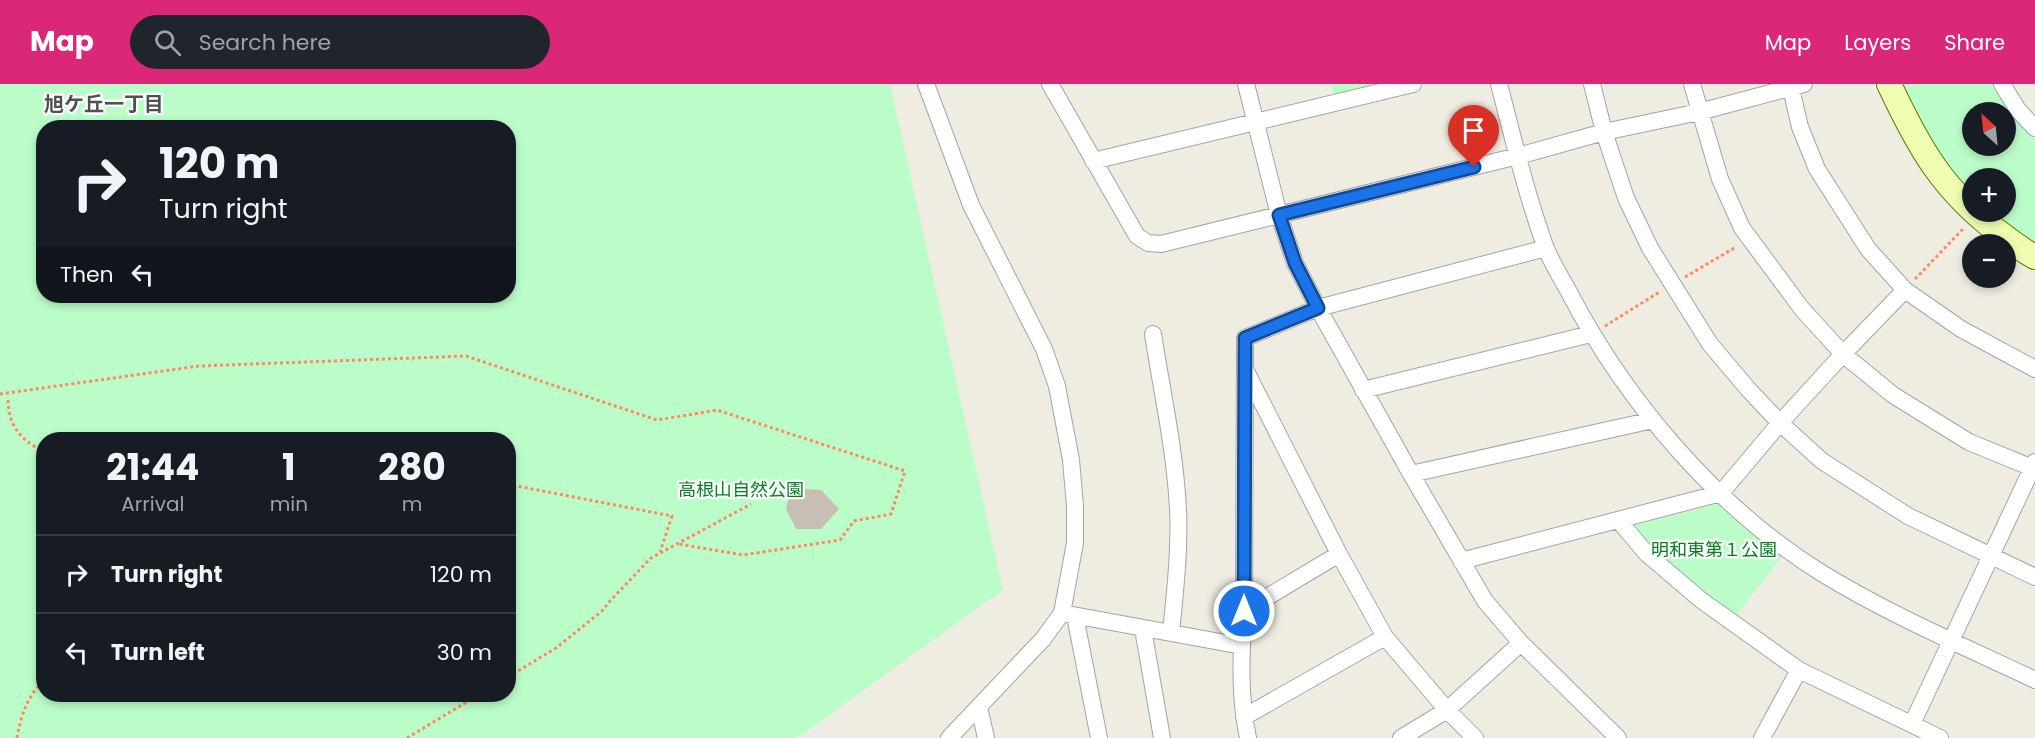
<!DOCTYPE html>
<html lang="en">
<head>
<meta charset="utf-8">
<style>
	:root { --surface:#171b24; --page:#20242c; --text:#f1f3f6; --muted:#9ea1a6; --line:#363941; --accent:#db2777 }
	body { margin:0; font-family:Poppins,"Noto Sans JP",sans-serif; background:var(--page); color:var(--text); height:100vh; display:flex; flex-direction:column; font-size:22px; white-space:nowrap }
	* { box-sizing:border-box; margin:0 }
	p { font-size:20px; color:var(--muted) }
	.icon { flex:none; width:33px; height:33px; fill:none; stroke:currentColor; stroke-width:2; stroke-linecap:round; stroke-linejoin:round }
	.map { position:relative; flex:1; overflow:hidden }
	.side { position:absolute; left:36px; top:348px; width:480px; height:270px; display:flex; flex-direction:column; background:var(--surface); border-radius:24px; box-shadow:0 3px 9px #0003 }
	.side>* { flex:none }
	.guide { position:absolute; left:36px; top:36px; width:480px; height:183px; border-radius:24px; box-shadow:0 3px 9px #0003; background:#171b24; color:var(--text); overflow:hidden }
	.needle { width:39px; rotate:333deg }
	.tools { position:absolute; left:1962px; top:18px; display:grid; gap:12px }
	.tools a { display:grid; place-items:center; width:54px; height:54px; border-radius:50%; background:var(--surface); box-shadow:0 3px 9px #0003; font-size:30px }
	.pin { position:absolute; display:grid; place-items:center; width:51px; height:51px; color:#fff; margin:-62px -26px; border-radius:50% 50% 50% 0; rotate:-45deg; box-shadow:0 0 6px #0007 }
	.pin .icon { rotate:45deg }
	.me { position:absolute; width:66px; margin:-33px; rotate:0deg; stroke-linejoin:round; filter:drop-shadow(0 0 4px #0008) }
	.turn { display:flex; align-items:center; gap:21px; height:126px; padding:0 24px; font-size:27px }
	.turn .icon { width:78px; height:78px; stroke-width:2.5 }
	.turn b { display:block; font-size:42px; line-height:51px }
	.then { display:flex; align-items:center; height:57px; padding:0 24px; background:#0003; gap:12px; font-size:22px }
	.eta { display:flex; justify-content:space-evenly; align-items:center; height:102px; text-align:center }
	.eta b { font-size:36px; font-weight:700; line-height:42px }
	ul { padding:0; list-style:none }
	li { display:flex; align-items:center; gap:18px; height:78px; padding:0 24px; border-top:2px solid var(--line) }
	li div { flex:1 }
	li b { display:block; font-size:22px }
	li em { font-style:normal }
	header { display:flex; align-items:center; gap:36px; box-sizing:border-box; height:84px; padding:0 30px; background:var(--accent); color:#fff }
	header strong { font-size:28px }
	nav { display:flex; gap:33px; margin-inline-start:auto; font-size:21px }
	.search { width:420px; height:54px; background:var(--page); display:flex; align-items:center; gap:15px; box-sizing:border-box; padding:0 21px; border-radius:33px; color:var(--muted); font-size:22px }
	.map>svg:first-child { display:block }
</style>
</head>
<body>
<header>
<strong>Map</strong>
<div class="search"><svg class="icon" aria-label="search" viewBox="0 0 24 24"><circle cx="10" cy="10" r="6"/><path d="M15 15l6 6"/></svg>Search here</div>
<nav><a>Map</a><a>Layers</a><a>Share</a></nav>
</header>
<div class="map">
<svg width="2035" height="654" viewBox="0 0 2035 654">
	<rect width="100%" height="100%" fill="#efece2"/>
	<!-- park -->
	<path fill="#bbfdc9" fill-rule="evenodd" d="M0 0H890L1003 506 797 654H0ZM44 44H508V212H44ZM44 356H508V610H44Z
		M1331 0H1373L1333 11Z
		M1899 0H1994C2002 21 2019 40 2035 56V163L1986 128H2006V94H1972V114L1950 92ZM1972 28H2006V62H1972Z
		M1721 419 1783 471 1735 533 1671 485 1631 442Z"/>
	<!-- building -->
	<path fill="#c7bfb5" d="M791 404 821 406 839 425 821 445H796L786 425Z"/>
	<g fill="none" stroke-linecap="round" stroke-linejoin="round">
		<defs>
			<path id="street" d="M926 0 971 121 1044 265 1057 302 1071 376 1075 422V459L1062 529 1043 555 949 654
				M1050 0 1137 152 1148 159 1161 160 1518 72 1604 48 1699 28 1804 0
				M1246 0 1279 131 1295 179 1318 224 1411 390 1485 517 1521 559 1618 654
				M1499 0C1513 54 1526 109 1545 162 1551 178 1562 195 1570 210 1626 317 1716 423 1820 488 1888 530 1963 562 2035 596
				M1592 0 1604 48 1626 114 1650 164 1710 260 1748 305 1780 339 1822 377 1908 432 2035 493
				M1692 0 1720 95 1742 144 1802 225 1843 270 1893 311 1969 358 2035 385
				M1790 0 1800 43 1817 85 1868 165 1905 206 1961 245 2035 285
				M2002 0 2018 26 2035 44
				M1093 77 1413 0
				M1153 250C1162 308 1175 366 1178 425 1180 466 1175 508 1171 549
				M1247 289 1339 470 1385 553 1447 626 1475 654
				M1363 306 1591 250
				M1411 390 1653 336
				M1619 437 1647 470 1701 516 1799 586 1940 654
				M1461 477 1721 409 1780 339 1843 270 1905 206
				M1244 527 1339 470
				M1062 529 1242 562
				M1075 532 1099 654
				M1143 545 1162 654
				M979 623 986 654
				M1244 633 1385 553
				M1912 640 2035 378
				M1248 654C1239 612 1241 570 1244 527L1245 254 1318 224 1546 164
				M1401 654 1447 626 1521 559
				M1762 654 1799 586"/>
			<path id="secondary" d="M1889 0C1919 64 1943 107 2001 150 2012 158 2023 167 2035 173"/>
		</defs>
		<!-- street casing -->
		<use href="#street" stroke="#a4a4a4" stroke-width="18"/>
		<!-- secondary casing -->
		<use href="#secondary" stroke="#5b7800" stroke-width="26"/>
		<!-- path -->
		<path stroke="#ff8863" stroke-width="3" stroke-dasharray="3 3" stroke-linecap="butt" d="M1685 193 1736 163
			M1915 195 1964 144
			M1605 242 1661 207
			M0 310 199 282 466 272 657 336 717 326 905 387 891 430 854 437 840 456 743 471 678 460
			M8 316C9 343 20 355 44 368
			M508 407 517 402 672 432 660 468
			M508 593 556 564 602 527 610 517 651 474 751 420
			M17 654C21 631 27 613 44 596
			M407 654 480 610"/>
		<!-- street -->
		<use href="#street" stroke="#fff" stroke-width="16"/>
		<!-- secondary -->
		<use href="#secondary" stroke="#effdb2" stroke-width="24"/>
	</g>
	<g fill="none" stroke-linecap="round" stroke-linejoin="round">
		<defs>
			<path id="route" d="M1244 527 1245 254 1318 224 1295 179 1279 131 1474 83"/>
		</defs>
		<!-- route casing -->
		<use href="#route" stroke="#114b97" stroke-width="15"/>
		<!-- route -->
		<use href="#route" stroke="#1a73e8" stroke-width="10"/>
	</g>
	<g text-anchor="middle" stroke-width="4.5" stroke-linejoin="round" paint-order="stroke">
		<!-- park labels -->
		<g font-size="18" fill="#048220" stroke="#fff">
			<text x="741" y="412">高根山自然公園</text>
			<text x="1714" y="472">明和東第１公園</text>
		</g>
		<!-- neighbourhood labels -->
		<g font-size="20" font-weight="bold" fill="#505050" stroke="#fff">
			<text x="104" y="27">旭ケ丘一丁目</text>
		</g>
	</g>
</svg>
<div class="tools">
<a><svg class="needle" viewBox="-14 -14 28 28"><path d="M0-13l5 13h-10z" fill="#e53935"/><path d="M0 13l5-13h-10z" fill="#9ea1a6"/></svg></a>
<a>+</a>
<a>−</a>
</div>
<div class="pin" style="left:1474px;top:83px;background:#d93025"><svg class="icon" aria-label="arrive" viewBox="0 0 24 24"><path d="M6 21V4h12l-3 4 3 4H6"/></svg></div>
<svg class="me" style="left:1244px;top:527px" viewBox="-20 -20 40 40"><circle r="17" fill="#1a73e8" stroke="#fff" stroke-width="3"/><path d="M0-11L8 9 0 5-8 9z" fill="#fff"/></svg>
<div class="guide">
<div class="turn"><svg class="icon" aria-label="right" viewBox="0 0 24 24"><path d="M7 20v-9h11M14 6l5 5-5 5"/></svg><div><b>120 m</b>Turn right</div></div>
<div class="then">Then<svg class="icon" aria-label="left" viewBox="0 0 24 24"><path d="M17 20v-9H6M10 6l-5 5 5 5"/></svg></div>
</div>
<section class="side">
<div class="eta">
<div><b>21:44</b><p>Arrival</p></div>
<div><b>1</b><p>min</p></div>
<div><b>280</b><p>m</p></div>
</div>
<ul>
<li><svg class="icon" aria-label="right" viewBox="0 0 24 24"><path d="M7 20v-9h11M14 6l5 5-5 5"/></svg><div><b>Turn right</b></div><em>120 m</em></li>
<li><svg class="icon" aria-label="left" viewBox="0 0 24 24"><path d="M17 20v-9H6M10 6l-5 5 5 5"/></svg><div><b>Turn left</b></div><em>30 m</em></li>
</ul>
</section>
</div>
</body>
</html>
